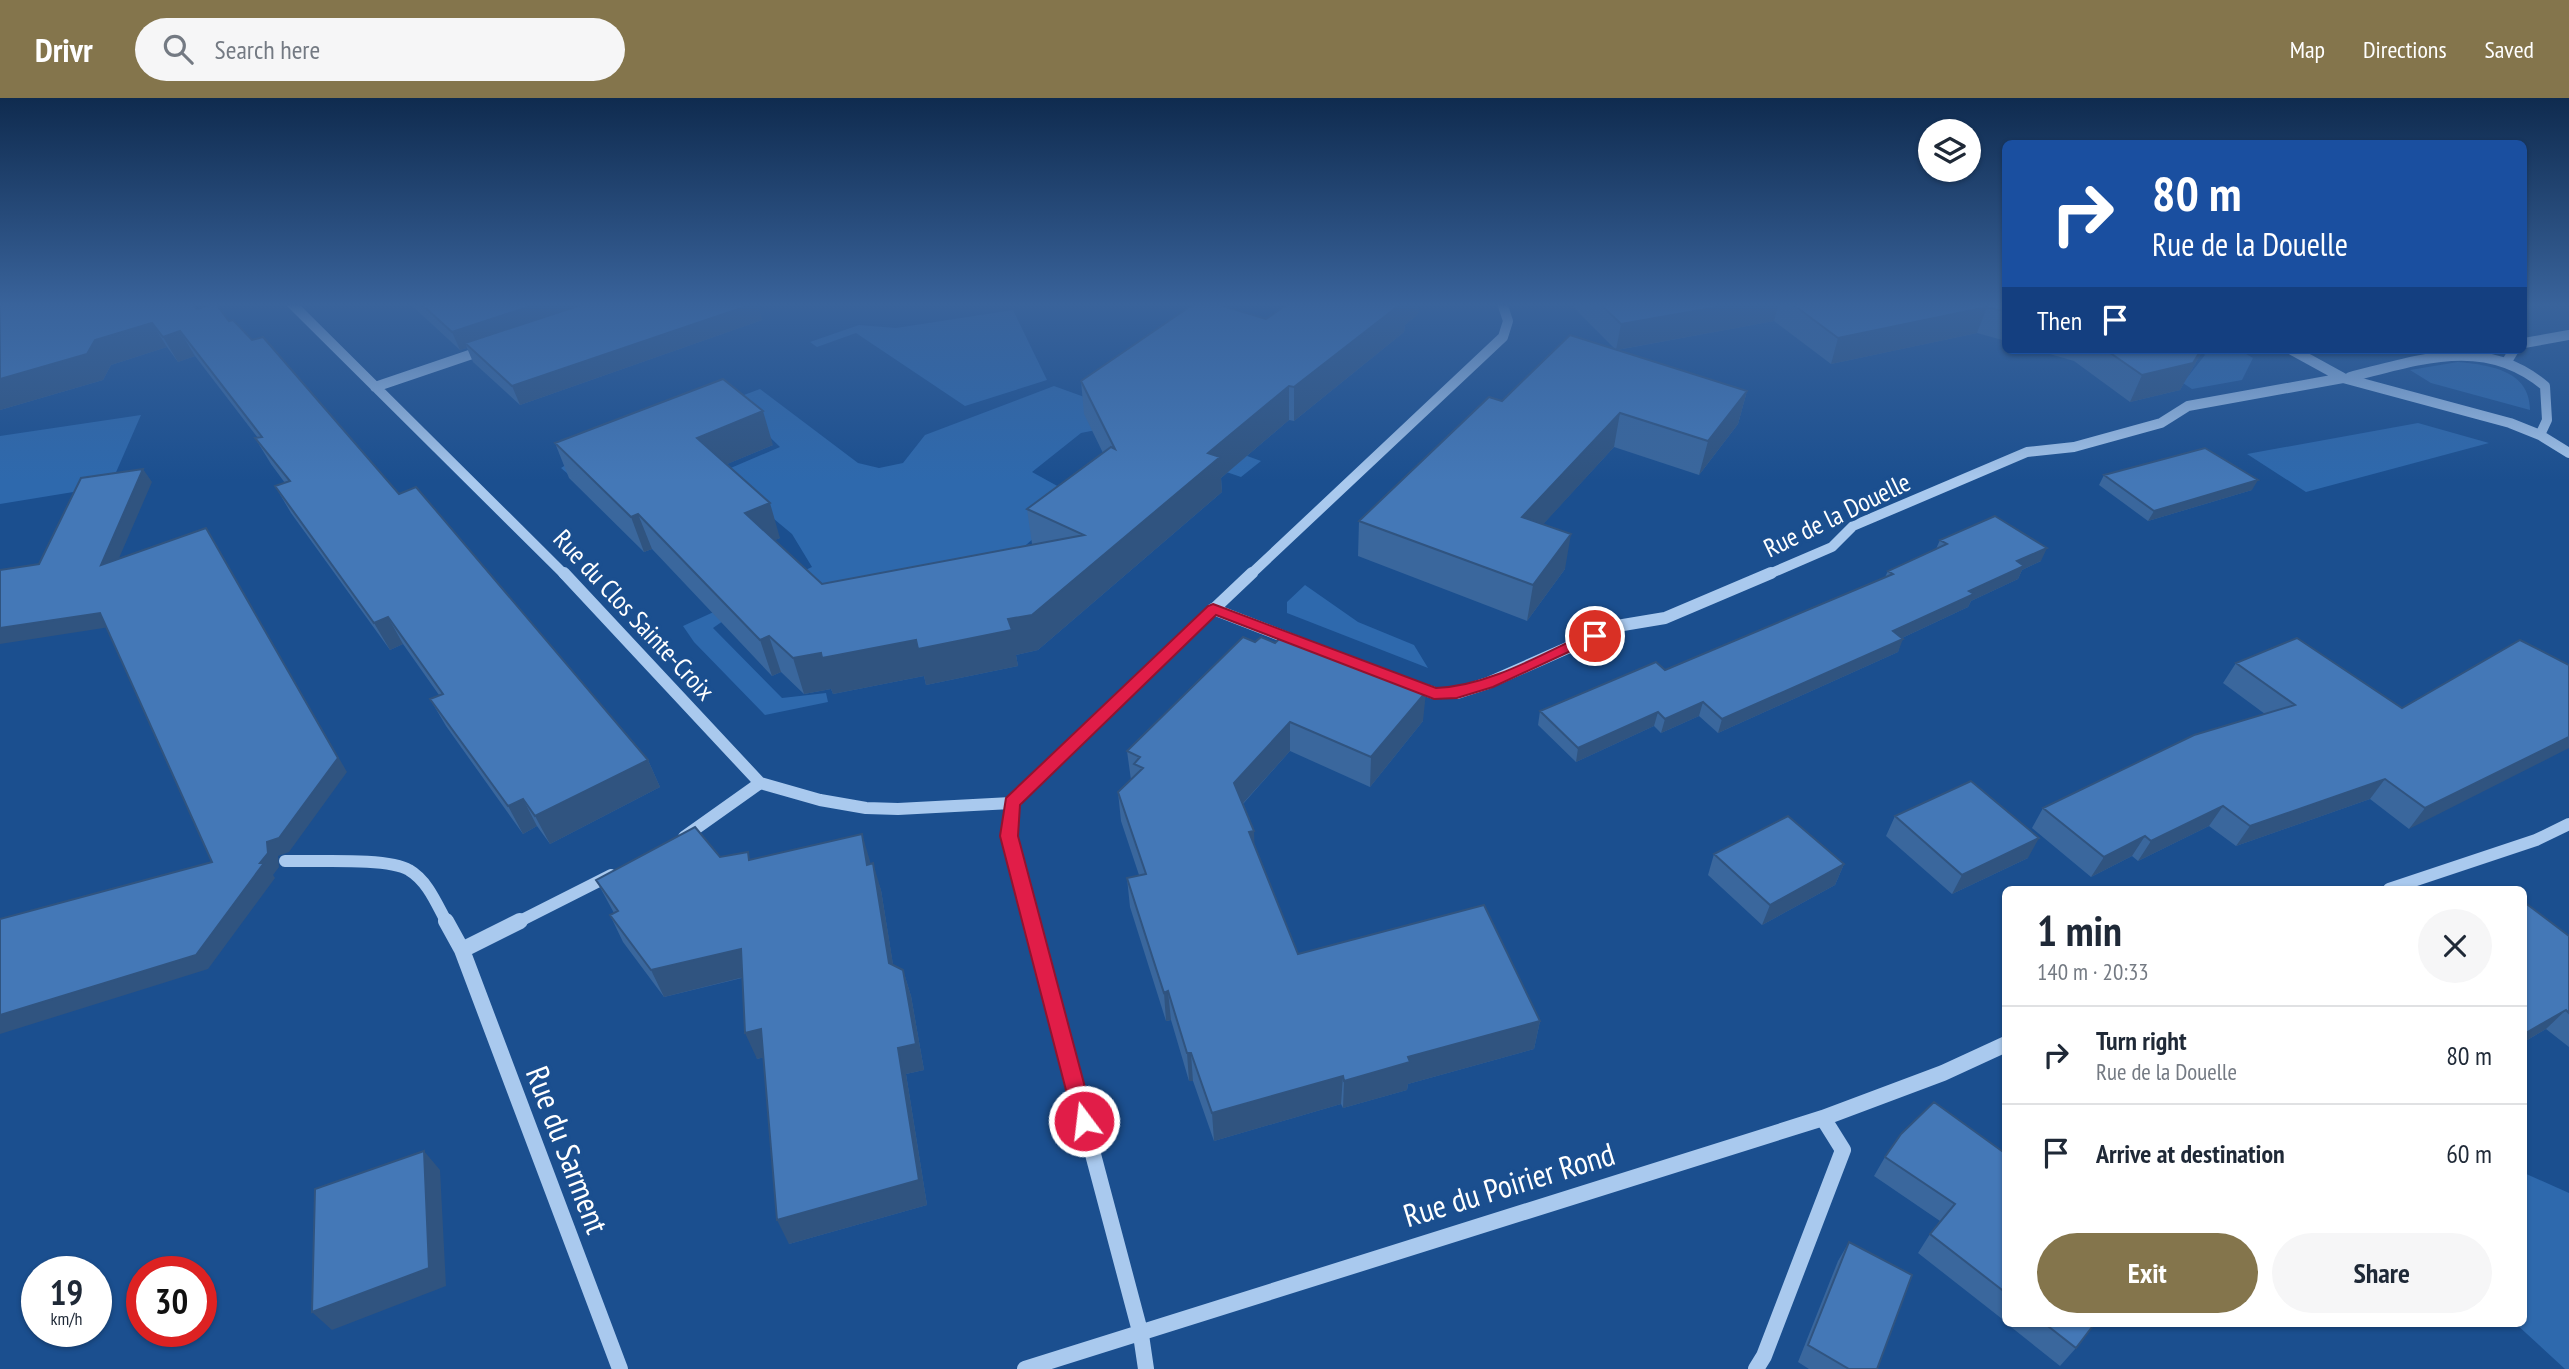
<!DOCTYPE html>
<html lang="en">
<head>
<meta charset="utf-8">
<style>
	:root { --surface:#fff; --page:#f6f6f7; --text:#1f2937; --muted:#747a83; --line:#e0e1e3; --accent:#84754c }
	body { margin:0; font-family:"PT Sans Narrow",sans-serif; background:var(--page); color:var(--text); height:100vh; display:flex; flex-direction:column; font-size:26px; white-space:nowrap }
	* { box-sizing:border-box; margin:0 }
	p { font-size:23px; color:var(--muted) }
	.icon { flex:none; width:38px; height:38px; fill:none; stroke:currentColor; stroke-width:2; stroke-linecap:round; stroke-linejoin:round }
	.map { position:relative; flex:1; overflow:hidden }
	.sheet { position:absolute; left:2002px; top:788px; width:525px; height:441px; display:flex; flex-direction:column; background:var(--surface); border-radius:10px; box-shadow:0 2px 5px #0004 }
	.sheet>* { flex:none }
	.banner { position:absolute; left:2002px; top:42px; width:525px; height:214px; border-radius:10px; box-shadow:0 2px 5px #0004; background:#1a4fa0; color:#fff; overflow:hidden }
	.tools { position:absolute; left:1918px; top:21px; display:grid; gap:14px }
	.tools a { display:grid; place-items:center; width:63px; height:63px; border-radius:50%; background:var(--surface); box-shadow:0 2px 5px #0004; font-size:35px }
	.speed { position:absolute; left:21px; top:1158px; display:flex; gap:14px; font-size:35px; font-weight:700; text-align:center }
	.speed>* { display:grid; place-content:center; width:91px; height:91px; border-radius:50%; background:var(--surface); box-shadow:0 2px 5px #0004; line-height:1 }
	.speed small { font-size:18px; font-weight:400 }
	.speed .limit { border:10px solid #d22; background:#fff; color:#111 }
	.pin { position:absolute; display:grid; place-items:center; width:60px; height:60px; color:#fff; margin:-30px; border:4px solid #fff; border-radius:50%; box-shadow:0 2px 7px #0007 }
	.me { position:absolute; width:77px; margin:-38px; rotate:345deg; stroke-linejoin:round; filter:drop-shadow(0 0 5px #0008) }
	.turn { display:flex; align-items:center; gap:24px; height:147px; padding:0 35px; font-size:32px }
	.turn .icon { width:91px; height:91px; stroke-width:2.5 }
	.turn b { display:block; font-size:49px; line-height:60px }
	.then { display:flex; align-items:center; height:66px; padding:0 35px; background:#0003; gap:14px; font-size:26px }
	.round { display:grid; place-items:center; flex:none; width:74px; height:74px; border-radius:37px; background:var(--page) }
	.headline { display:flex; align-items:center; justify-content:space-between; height:119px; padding:0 35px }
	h1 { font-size:42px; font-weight:700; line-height:52px }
	.action { display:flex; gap:14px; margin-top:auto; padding:14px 35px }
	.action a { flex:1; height:80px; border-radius:42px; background:var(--accent); color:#fff; font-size:28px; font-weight:700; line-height:80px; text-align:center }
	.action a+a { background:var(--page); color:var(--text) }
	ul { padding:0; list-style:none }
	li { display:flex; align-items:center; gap:21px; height:98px; padding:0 35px; border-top:2px solid var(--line) }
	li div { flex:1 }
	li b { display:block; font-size:26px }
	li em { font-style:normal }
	header { display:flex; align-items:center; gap:42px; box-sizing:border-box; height:98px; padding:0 35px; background:var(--accent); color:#fff }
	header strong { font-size:33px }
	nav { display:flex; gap:38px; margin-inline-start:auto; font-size:24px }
	.search { width:490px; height:63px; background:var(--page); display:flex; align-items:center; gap:18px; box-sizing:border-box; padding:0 24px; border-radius:38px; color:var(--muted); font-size:26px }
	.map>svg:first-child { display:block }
</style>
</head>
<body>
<header>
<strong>Drivr</strong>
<div class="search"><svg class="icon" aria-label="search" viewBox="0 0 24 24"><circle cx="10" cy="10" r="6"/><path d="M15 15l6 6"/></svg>Search here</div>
<nav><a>Map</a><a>Directions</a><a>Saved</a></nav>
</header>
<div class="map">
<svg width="2569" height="1271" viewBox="0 0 2569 1271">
	<rect width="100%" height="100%" fill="#1b4f8f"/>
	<!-- green -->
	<path fill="#2e69ad" d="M1013 212 1047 282 965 308 856 235 817 249 810 244 859 227 896 230Z
		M2201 252H2239L2253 260 2242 282 2192 291 2183 285 2205 257Z
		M2458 264C2489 267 2530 272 2530 312L2431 285 2410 272Z
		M1054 288 1261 363 1241 379 1101 331 1081 335 1032 374 1079 400 1026 447 1039 455 740 511 713 530 782 600 826 595 828 604 765 617 694 544 683 528 812 469 792 436 719 375 780 349 745 315 568 376 561 370 578 359 760 291 858 365 879 370 903 365 925 337Z
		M141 317 110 388 0 406V338Z
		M2418 325 2489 345 2306 394 2247 356Z
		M1305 487 1358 524 1414 547 1428 570 1287 515V504Z
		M2524 1075 2569 1095V1271H2565L2515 1225H2524Z"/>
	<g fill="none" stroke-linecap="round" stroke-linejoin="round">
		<!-- minor-far2 -->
		<path stroke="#a9c9ee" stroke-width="10" d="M291 205 565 477
			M2524 245 2569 237
			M2292 252 2343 280
			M2506 265 2514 252
			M2350 279C2419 262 2485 237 2545 288L2547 322 2540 337
			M375 289 484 252
			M1250 477 1503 239 1508 223 1502 205
			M1767 477 1832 449 1853 428 2027 354 2074 349 2161 325 2188 308 2343 280 2510 325 2540 337 2569 355"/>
		<!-- minor-far1 -->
		<path stroke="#a9c9ee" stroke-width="12" d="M564 475 760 685 820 702 866 710 898 711 1011 705
			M1213 511 1298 544
			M1396 582 1434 595H1457L1488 585 1617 528 1665 520 1771 475
			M684 739 760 685
			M285 763C313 764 388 759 409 772 428 783 437 807 447 825
			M2389 791 2536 742 2569 726
			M516 825 611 777
			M1032 825 1009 734 1012 710 1024 691 1252 475"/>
		<!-- minor -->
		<path stroke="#a9c9ee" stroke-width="16" d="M446 823 462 852 620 1271
			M1031 823 1141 1237 1146 1271
			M462 852 520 823
			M1025 1271 1823 1020 1943 975 2006 946
			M1756 1271 1764 1258 1843 1052 1823 1020"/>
	</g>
	<!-- wall -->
	<path fill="#3a679d" d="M0 205 197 211 229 223 252 242 399 396 648 662 660 689 550 746 537 728 523 736 446 628 430 601 439 597 403 546 390 552 291 415 275 388 285 385 271 366 255 340H258L195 258 178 264 167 249 111 267 103 282 0 312Z
		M409 205H757L762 222 520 307 473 264 467 250 460 252Z
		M1569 205H2006V243L1977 235 1831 266 1774 223 1617 252 1747 293 1738 326 1699 377 1614 349 1543 426 1565 471 1527 523 1358 458 1359 423 1502 303 1616 252Z
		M1419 215 1405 227 1404 234 1294 323 1289 322 1221 380 1222 394 1038 552 1016 557 1018 568 926 587 924 578 833 596 831 591 804 596 781 574 772 578 652 451 644 454 569 380 555 345 773 347 727 366 780 440 774 442 822 486 1032 446 1027 411 1103 355 1084 316 1081 283 1266 221Z
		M2036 252H2203L2180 292 2130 304 2074 263Z
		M2104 377 2252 392 2148 423 2099 387Z
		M1940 442 2041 463 2022 472 2018 481 1971 503 1968 509 1902 540 1898 554 1718 635 1699 618 1661 635 1654 628 1576 664 1538 627 1540 613 1665 572 1885 479 1888 473 1936 451Z
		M1243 539 1423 623 1370 689 1290 653 1243 706 1254 733V747L1298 856 1540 923 1534 951 1408 986 1407 992 1343 1010 1341 1006 1214 1043 1193 983H1189L1171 922 1166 923 1130 809 1127 780 1139 777 1121 723 1118 694 1131 682 1127 653Z
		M2236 565 2402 610 2569 567 2409 731 2370 701 2236 748 2209 728 2138 763 2132 758 2091 779 2032 730 2043 710 2265 616 2223 585Z
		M1895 718 2028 760 1952 796 1886 738Z
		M1714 756 1844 766 1835 787 1762 827 1708 777Z
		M751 761 871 766 881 792 893 867 903 872 911 898 924 972 906 976 927 1107 789 1146 764 959 757 961 742 880 664 899 623 844 610 817 614 815 596 782Z
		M2524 804 2569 838V949L2546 931 2524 944Z
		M2006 1056V1224L1918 1155 1930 1136 1940 1123 1874 1078 1885 1059Z
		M1849 1144 1877 1271H1809L1798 1264 1838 1163Z
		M2006 1225H2095L2076 1250 2060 1268Z"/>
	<!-- shaded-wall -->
	<path fill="#305480" d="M540 205H608L465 245 467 250 460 252 452 234Z
		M756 205H757L762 222 520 307 512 288Z
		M1400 205H1420L1419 215 1405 227 1404 234 1294 323V289Z
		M1740 205H1779L1774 223 1616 252 1621 226Z
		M1987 209 1977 235 1831 266 1838 240Z
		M152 225 167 249 111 267 103 282 0 312V281L95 242Z
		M180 233 195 258 178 264 163 239Z
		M2201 252H2203L2180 292 2130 304 2142 277Z
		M1289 288V322L1221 380 1222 394 1038 552 1016 557 1018 568 926 587 924 578 833 596 831 591 804 596 793 560 1008 521Z
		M1747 293 1738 326 1699 377 1708 343Z
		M763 313 773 347 708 374 697 340Z
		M1620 315 1614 349 1517 455 1522 419Z
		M143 371 152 384 110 481 101 467Z
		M2258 382 2252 392 2148 423 2154 413Z
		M770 405 780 440 756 451 745 415Z
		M638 416 652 451 644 454 631 419Z
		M206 430 347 674 289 754 278 758 279 769 273 777 275 780 208 871 0 936V917L260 765Z
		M1571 436 1565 471 1527 523 1533 487Z
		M2047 450 2041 463 2022 472 2018 481 1971 503 1968 509 1887 547 1893 533 1969 493 2017 463Z
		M100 515 110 529 0 546V530Z
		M388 519 403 546 390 552 374 525Z
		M769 538 781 574 772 578 760 542Z
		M1903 541 1898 554 1718 635 1722 621Z
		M1426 594 1423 623 1370 689 1371 659Z
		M1703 604 1699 618 1661 635 1665 621Z
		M1658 614 1654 628 1576 664 1578 650Z
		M1290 624V653L1235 714 1234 685Z
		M2569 639V650L2409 731 2425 710Z
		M648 662 660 689 550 746 535 718Z
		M2385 681 2370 701 2236 748 2250 728Z
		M523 701 537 728 523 736 508 708Z
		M2223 708 2209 728 2138 763 2151 743Z
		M1254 733 1255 762 1249 734Z
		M862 736 870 763 875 793 867 767Z
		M2145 738 2132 758 2091 779 2104 759Z
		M2039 740 2028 760 1952 796 1962 777Z
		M873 765 881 792 897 891 889 865Z
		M1844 766 1835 787 1762 827 1770 807Z
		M741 851 752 877 664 899 651 872Z
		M903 872 911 898 924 972 906 976 927 1107 789 1146 777 1122 898 950Z
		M1168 893 1171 922 1166 923 1164 895Z
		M2566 912 2546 931 2524 944V936Z
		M1540 923 1534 951 1408 986 1407 992 1343 1010 1344 983 1408 959Z
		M761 931 773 957 757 961 745 935Z
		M1187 955H1191L1193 983H1189Z
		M1343 978 1341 1006 1214 1043 1212 1015Z
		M424 1053 440 1072 446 1188 332 1232 312 1214Z"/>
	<!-- building -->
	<path fill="#4478b7" stroke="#305480" stroke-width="2" d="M0 205H192L197 211 215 205 229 223 233 222 252 242 263 239 399 396 416 389 648 662 535 718 523 701 508 708 430 601 443 596 388 519 374 525 275 388 290 383 255 340 262 339 180 233 163 239 152 225 95 242 87 256 0 281Z
		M420 205H540L452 234Z
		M587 205H756L512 288 465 245Z
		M1195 205H1213L1266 221 1289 205H1402L1294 289 1289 288 1208 355 1220 359 1032 517 1008 521 1012 532 918 551 916 542 822 560 821 555 793 560 769 538 760 542 638 416 631 419 555 345 723 281 763 313 697 340 770 405 745 415 822 486 1084 437 1027 411 1111 349 1115 351 1081 283Z
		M1599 205H1740L1621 226Z
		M1791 205H2006V214L1987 209 1838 240Z
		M1570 237 1747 293 1708 343 1620 315 1522 419 1571 436 1533 487 1359 423 1489 299 1502 303Z
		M2106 252H2201L2193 265 2142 277Z
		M2205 350 2258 382 2154 413 2104 377Z
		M143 371 101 467 206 430 338 660 279 740 267 744 268 755 260 765H264L196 857 0 917V821L212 764 100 515 0 530V472L39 466 81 380Z
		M1995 418 2047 450 2017 463 2024 468 1969 493 1974 496 1893 533 1903 541 1722 621 1703 604 1665 621 1658 614 1578 650 1540 613 1656 564 1665 572 1893 476 1888 473 1947 446 1940 442Z
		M1284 536 1426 594 1371 659 1290 624 1234 685 1254 733 1249 734 1298 856 1484 807 1540 923 1408 959 1410 964 1344 983 1343 978 1212 1015 1191 955H1187L1168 893 1164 895 1127 780 1146 776 1118 694 1143 670 1134 666 1140 659 1127 653 1243 539 1255 544 1261 539 1275 545Z
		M2297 540 2402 610 2520 542 2569 567V639L2425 710 2385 681 2250 728 2223 708 2151 743 2145 738 2104 759 2043 710 2194 637 2295 607 2236 565Z
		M1971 683 2039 740 1962 777 1895 718Z
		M1788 718 1844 766 1770 807 1714 756Z
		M695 729 720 759 748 754 749 762 862 736 867 767 873 765 889 865 903 872 916 946 898 950 919 1082 777 1122 761 931 745 935 741 851 651 872 610 817 618 813 596 782Z
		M2524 804 2569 838V915L2566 912 2524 936Z
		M1934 1004 2006 1056V1195L1930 1136 1955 1106 1885 1059 1901 1036Z
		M424 1053 429 1170 312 1214 315 1091Z
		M1849 1144 1912 1177 1877 1271H1849L1808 1247Z
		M2044 1225H2095L2076 1250Z"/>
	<!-- sky -->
	<linearGradient id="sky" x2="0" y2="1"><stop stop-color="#0f2b4f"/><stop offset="0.54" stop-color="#39639b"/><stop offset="1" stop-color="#39639b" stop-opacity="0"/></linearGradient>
	<rect width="2569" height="383" fill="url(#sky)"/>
	<!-- route -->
	<path fill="#e11d48" stroke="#92132f" stroke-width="2" d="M1213 506 1436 590C1489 588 1542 556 1590 534H1600L1603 538 1493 589 1457 600 1434 601 1216 517 1020 707 1018 738 1094 1023 1091 1030 1084 1032 1077 1030 1074 1023 1000 738 1006 700 1208 508Z"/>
	<g text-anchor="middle" stroke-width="7" stroke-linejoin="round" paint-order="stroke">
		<!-- street labels -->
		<g font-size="26" fill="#fff" stroke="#1b4f8f">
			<text transform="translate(1837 417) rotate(-26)" y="9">Rue de la Douelle</text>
			<text transform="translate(634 517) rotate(47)" y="9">Rue du Clos Sainte-Croix</text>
		</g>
		<!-- near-street labels -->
		<g font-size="32" fill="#fff" stroke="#1b4f8f">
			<text transform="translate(567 1052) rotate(69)" y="11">Rue du Sarment</text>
			<text transform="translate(1509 1087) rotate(-17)" y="11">Rue du Poirier Rond</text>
		</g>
	</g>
</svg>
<div class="tools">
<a><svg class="icon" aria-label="layers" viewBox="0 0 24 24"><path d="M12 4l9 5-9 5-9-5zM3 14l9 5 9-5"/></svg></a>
</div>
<div class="speed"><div>19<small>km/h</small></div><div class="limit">30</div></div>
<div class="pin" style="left:1595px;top:538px;background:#d93025"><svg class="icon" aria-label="arrive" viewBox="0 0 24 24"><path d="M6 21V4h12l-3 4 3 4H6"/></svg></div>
<svg class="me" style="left:1084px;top:1023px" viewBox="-20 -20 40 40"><circle r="17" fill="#e11d48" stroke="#fff" stroke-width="3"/><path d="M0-11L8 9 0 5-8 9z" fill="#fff"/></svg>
<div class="banner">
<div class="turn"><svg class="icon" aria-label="right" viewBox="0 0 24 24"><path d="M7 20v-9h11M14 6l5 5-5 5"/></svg><div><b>80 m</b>Rue de la Douelle</div></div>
<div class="then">Then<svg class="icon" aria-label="arrive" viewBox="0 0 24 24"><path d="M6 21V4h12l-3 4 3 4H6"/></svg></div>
</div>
<section class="sheet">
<div class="headline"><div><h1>1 min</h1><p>140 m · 20:33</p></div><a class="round"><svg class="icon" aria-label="close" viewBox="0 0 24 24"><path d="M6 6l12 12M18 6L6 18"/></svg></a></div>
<ul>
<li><svg class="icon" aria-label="right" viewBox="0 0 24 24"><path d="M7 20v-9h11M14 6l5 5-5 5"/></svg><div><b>Turn right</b><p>Rue de la Douelle</p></div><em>80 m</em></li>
<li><svg class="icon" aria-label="arrive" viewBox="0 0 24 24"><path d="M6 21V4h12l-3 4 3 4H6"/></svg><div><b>Arrive at destination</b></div><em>60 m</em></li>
</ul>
<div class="action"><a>Exit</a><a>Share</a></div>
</section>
</div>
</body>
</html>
